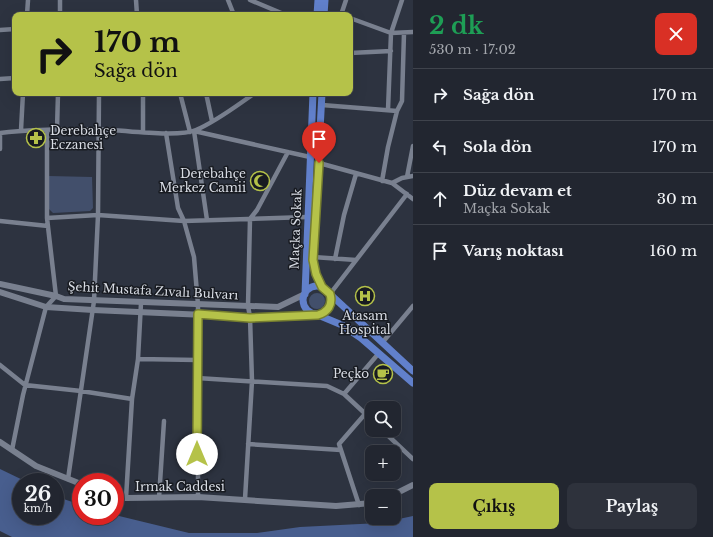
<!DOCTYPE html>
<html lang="tr">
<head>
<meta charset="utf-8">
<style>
	:root { --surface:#222630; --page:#2e323c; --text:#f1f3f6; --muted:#a2a5ab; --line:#3f434c; --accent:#b5c249 }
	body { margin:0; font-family:"Libre Baskerville",serif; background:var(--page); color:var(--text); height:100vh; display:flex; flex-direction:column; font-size:15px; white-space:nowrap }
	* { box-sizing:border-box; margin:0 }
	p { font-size:13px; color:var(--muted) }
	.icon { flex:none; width:22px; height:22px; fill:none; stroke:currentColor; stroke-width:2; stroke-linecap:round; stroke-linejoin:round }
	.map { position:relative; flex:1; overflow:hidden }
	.sheet { display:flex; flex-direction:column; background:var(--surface); width:300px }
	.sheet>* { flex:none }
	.hud { position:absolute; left:12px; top:12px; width:341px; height:84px; border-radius:8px; box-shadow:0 4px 16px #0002,0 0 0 1px var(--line); background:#b5c249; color:#111; overflow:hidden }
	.fabs { position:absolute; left:365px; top:401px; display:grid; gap:8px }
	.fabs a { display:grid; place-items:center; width:36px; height:36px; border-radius:8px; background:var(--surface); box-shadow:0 4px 16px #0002,0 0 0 1px var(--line); font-size:20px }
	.speed { position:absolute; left:12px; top:473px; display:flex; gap:8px; font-size:20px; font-weight:700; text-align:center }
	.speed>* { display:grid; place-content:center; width:52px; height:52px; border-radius:50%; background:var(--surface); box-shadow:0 4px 16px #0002,0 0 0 1px var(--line); line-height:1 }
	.speed small { font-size:10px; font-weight:400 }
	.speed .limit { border:6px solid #d22; background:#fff; color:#111 }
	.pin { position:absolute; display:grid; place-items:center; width:34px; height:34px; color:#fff; margin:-41px -17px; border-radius:50% 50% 50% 0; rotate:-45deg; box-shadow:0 0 4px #0007 }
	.pin .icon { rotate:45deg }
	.me { position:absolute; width:44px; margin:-22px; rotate:0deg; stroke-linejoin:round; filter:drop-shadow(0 0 3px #0008) }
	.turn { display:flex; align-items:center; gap:14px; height:84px; padding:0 16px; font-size:18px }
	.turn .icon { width:52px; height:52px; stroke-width:2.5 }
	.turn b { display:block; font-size:28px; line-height:34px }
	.round { display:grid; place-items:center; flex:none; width:42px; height:42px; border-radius:8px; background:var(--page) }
	.headline { display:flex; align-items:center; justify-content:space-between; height:68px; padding:0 16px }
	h1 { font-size:24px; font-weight:700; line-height:30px; color:#1e9e55 }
	.primary-button { display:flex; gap:8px; margin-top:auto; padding:8px 16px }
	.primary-button a { flex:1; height:46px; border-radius:8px; background:var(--accent); color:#111; font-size:16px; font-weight:700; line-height:46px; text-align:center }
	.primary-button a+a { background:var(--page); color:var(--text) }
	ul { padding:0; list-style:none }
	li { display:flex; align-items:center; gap:12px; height:52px; padding:0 16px; border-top:1px solid var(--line) }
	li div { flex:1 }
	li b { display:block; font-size:15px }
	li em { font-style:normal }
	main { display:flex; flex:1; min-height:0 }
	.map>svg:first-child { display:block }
</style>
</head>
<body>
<main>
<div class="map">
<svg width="413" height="537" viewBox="0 0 413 537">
	<rect width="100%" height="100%" fill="#2d3340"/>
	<!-- green -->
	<path fill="#424f6b" d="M49 176 92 177 93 208 90 211 53 213 49 209Z
		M309 301a8 8 0 1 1 16 0a8 8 0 1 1-16 0Z"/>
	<!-- water -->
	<path fill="#485e8e" d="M0 469 27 482H21V516H55V496L81 505V516L115 515 189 533H257L300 527 380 523 413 516V537H12L0 531Z"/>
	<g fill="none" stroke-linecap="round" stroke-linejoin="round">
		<!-- street -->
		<path stroke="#79808f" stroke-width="4.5" d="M136 0 137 15
			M228 0 234 15
			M250 0 286 15
			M27 15 28 0
			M60 15V0
			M341 15 346 0
			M350 18 391 33 413 32
			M0 30 15 29
			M350 53 391 51
			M0 79 15 78
			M143 93V132
			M180 93 190 132
			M206 93 212 121
			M322 105 397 111
			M388 110 391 33 402 0
			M21 130 23 93
			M57 130 58 93
			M194 131 310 157
			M194 131 207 220
			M0 133C32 129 65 129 98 129 120 130 178 138 196 130 217 121 236 106 255 93
			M166 133 178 208 184 221 194 257 198 305V497
			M0 149V133
			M319 163 392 183 413 199
			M407 177 413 146
			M382 181 388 147 397 111 402 101 404 33
			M392 183 402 178 413 176
			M47 218 98 215 184 221 307 217
			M0 221 48 226
			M313 257 356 260
			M335 259 344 215 356 174
			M330 294 407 194
			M382 343 413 306
			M138 359 197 360
			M0 365 25 385 81 391 132 399
			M197 378 327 386 344 394 372 420
			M344 394 379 353
			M382 430 413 459
			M248 444 341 450
			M12 450 23 395 46 307 56 296 47 218V130
			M68 479 94 301 98 215 99 93
			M126 498 132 399 138 359 141 303
			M159 498 164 421
			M245 499 252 381 250 317 248 306 250 219 257 210 288 152
			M359 505 339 444 365 414"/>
		<!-- secondary -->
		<path stroke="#79808f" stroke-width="6" d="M0 284 56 296 64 299 278 307 305 294
			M0 292 46 307 93 310 250 317 313 314
			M0 442 36 466 81 484
			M115 495 126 498 198 497 336 506 372 503
			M391 496 413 485"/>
		<!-- primary -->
		<path stroke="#6180cb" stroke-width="7" d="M317 15 318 0
			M324 15 325 0
			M303 300a14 14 0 1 1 28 0a14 14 0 1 1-28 0Z
			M322 287 316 274 313 260 322 93
			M305 294 313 93
			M330 294 413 371
			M318 315 342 325 361 338 413 383"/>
	</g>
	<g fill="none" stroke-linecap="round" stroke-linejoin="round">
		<defs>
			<path id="route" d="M197 454 198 314 250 318 318 315C328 312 333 305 330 294L322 287 316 274 313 260 319 163"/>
		</defs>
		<!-- route casing -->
		<use href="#route" stroke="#767e2f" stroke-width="10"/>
		<!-- route -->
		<use href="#route" stroke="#b5c249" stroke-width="7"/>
	</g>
	<!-- icons -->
	<defs>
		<symbol id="pharmacy-ring" viewBox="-11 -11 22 22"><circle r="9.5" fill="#181b21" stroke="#b5c249" stroke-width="1.5"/><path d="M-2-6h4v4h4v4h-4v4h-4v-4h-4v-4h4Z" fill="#b5c249"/></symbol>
		<symbol id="mosque-ring" viewBox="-11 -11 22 22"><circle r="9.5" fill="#181b21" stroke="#b5c249" stroke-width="1.5"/><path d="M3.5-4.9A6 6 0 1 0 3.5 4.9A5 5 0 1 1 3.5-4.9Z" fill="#b5c249"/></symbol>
		<symbol id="hospital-ring" viewBox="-11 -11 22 22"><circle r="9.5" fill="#181b21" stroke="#b5c249" stroke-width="1.5"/><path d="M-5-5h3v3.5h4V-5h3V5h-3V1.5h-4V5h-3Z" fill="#b5c249"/></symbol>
		<symbol id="cafe-ring" viewBox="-11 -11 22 22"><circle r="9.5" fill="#181b21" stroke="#b5c249" stroke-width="1.5"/><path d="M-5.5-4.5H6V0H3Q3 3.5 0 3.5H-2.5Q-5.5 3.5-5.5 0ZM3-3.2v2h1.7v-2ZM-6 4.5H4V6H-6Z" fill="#b5c249"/></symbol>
	</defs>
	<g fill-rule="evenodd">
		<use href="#pharmacy-ring" x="25" y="127" width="22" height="22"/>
		<use href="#mosque-ring" x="249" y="170" width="22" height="22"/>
		<use href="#hospital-ring" x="354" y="285" width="22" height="22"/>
		<use href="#cafe-ring" x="372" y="363" width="22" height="22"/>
	</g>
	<g text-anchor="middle" stroke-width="3" stroke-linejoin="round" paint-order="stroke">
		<!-- poi labels -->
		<g font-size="12" fill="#d8dce4" stroke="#181b21" text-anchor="end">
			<text x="50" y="135" text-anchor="start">Derebahçe<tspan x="50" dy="14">Eczanesi</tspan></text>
			<text x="246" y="178">Derebahçe<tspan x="246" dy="14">Merkez Camii</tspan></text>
			<text x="365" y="320" text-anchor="middle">Atasam<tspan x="365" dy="14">Hospital</tspan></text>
			<text x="369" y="378">Peçko</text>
		</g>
		<!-- street labels -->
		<g font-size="12" fill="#d8dce4" stroke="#181b21">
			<text transform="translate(296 229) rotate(-88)" y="4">Maçka Sokak</text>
			<text transform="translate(153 291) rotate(3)" y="4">Şehit Mustafa Zıvalı Bulvarı</text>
			<text x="180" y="491">Irmak Caddesi</text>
		</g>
	</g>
</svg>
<div class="fabs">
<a><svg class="icon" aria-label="search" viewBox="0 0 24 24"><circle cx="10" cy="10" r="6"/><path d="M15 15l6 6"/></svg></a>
<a>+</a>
<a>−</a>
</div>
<div class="speed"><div>26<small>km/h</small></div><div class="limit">30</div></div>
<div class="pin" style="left:319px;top:163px;background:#d93025"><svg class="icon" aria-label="arrive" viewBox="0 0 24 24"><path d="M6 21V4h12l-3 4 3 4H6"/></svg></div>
<svg class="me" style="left:197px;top:454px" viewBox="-20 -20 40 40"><circle r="19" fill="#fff"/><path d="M0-13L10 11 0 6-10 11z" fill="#b5c249"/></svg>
<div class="hud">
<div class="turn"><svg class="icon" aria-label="right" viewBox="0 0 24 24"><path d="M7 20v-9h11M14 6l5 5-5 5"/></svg><div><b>170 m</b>Sağa dön</div></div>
</div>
</div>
<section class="sheet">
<div class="headline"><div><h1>2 dk</h1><p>530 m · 17:02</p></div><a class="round" style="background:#d93025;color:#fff"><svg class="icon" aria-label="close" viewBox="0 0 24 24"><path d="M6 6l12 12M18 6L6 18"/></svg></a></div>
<ul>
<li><svg class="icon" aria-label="right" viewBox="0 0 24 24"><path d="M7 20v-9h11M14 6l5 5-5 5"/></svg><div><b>Sağa dön</b></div><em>170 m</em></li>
<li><svg class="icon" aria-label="left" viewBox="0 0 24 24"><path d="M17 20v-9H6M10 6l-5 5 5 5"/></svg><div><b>Sola dön</b></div><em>170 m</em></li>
<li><svg class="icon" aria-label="ahead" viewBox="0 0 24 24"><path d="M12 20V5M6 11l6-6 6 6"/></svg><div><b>Düz devam et</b><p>Maçka Sokak</p></div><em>30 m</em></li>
<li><svg class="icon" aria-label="arrive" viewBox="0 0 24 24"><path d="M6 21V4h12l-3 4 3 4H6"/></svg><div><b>Varış noktası</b></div><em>160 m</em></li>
</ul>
<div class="primary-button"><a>Çıkış</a><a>Paylaş</a></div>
</section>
</main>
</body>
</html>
